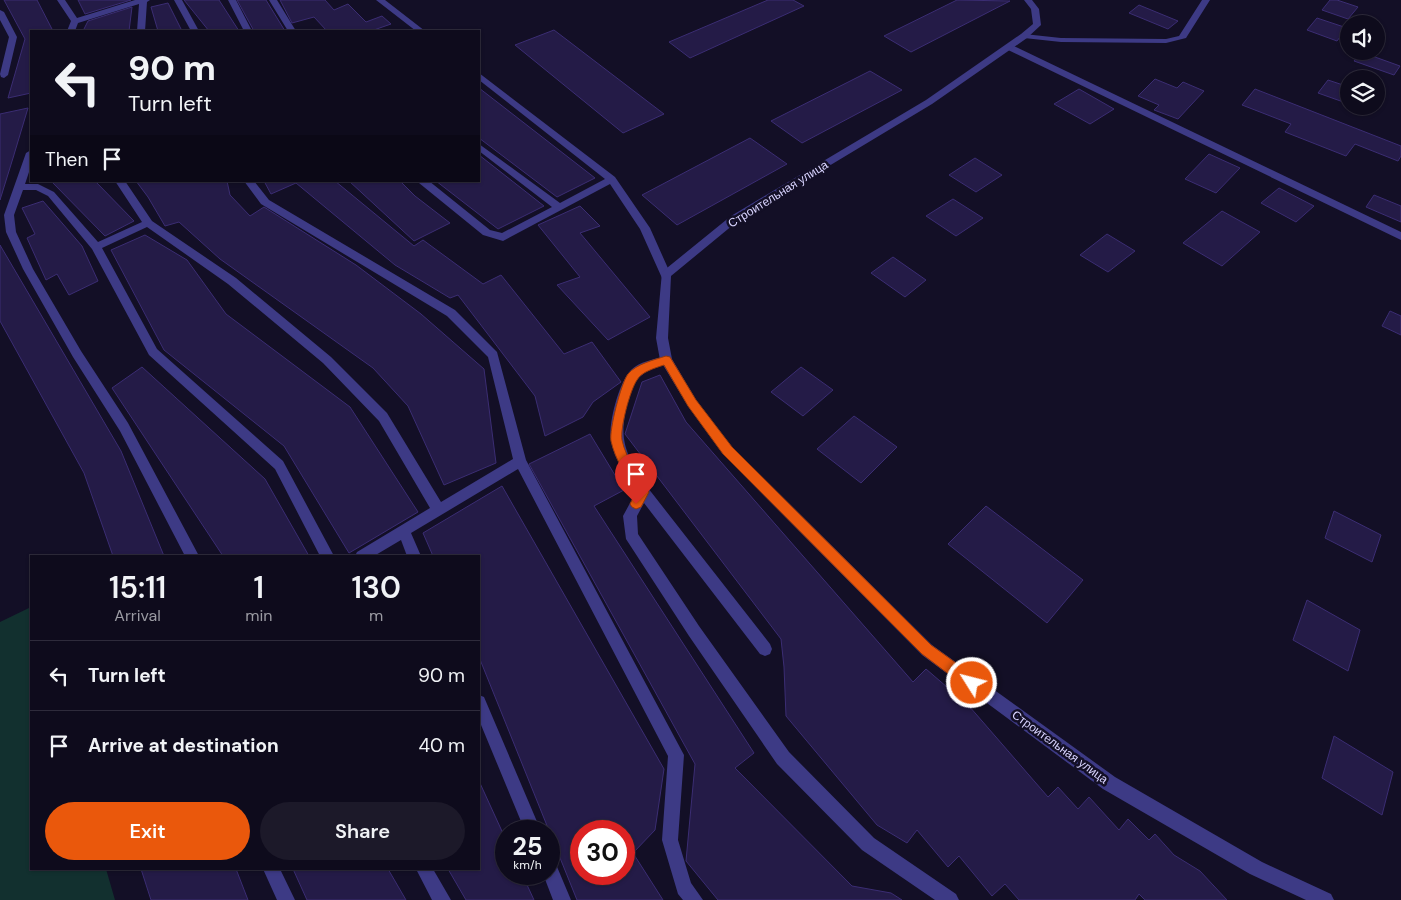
<!DOCTYPE html>
<html lang="en">
<head>
<meta charset="utf-8">
<style>
	:root { --surface:#0e0b1c; --page:#1c1929; --text:#f1f3f6; --muted:#9b9ba3; --line:#2e2b3b; --accent:#ea580c }
	body { margin:0; font-family:"DM Sans",sans-serif; background:var(--page); color:var(--text); height:100vh; display:flex; flex-direction:column; font-size:19px; white-space:nowrap }
	* { box-sizing:border-box; margin:0 }
	p { font-size:16px; color:var(--muted) }
	.icon { flex:none; width:28px; height:28px; fill:none; stroke:currentColor; stroke-width:2; stroke-linecap:round; stroke-linejoin:round }
	.map { position:relative; flex:1; overflow:hidden }
	.side { position:absolute; left:30px; top:555px; width:450px; height:315px; display:flex; flex-direction:column; background:var(--surface); border-radius:0px; box-shadow:0 1px 4px #0004,0 0 0 1px var(--line) }
	.side>* { flex:none }
	.hud { position:absolute; left:30px; top:30px; width:450px; height:152px; border-radius:0px; box-shadow:0 1px 4px #0004,0 0 0 1px var(--line); background:#0e0b1c; color:var(--text); overflow:hidden }
	.tools { position:absolute; left:1340px; top:15px; display:grid; gap:10px }
	.tools a { display:grid; place-items:center; width:45px; height:45px; border-radius:50%; background:var(--surface); box-shadow:0 1px 4px #0004,0 0 0 1px var(--line); font-size:25px }
	.speed { position:absolute; left:495px; top:820px; display:flex; gap:10px; font-size:25px; font-weight:700; text-align:center }
	.speed>* { display:grid; place-content:center; width:65px; height:65px; border-radius:50%; background:var(--surface); box-shadow:0 1px 4px #0004,0 0 0 1px var(--line); line-height:1 }
	.speed small { font-size:12px; font-weight:400 }
	.speed .limit { border:8px solid #d22; background:#fff; color:#111 }
	.pin { position:absolute; display:grid; place-items:center; width:42px; height:42px; color:#fff; margin:-51px -21px; border-radius:50% 50% 50% 0; rotate:-45deg; box-shadow:0 0 5px #0007 }
	.pin .icon { rotate:45deg }
	.me { position:absolute; width:55px; margin:-28px; rotate:306deg; stroke-linejoin:round; filter:drop-shadow(0 0 4px #0008) }
	.turn { display:flex; align-items:center; gap:18px; height:105px; padding:0 15px; font-size:22px }
	.turn .icon { width:65px; height:65px; stroke-width:2.5 }
	.turn b { display:block; font-size:35px; line-height:42px }
	.then { display:flex; align-items:center; height:48px; padding:0 15px; background:#0003; gap:10px; font-size:19px }
	.eta { display:flex; justify-content:space-evenly; align-items:center; height:85px; text-align:center }
	.eta b { font-size:30px; font-weight:600; line-height:35px }
	.primary-button { display:flex; gap:10px; margin-top:auto; padding:10px 15px }
	.primary-button a { flex:1; height:58px; border-radius:30px; background:var(--accent); color:#fff; font-size:20px; font-weight:600; line-height:58px; text-align:center }
	.primary-button a+a { background:var(--page); color:var(--text) }
	ul { padding:0; list-style:none }
	li { display:flex; align-items:center; gap:15px; height:70px; padding:0 15px; border-top:1px solid var(--line) }
	li div { flex:1 }
	li b { display:block; font-size:19px }
	li em { font-style:normal }
	.map>svg:first-child { display:block }
</style>
</head>
<body>
<div class="map">
<svg width="1401" height="900" viewBox="0 0 1401 900">
	<rect width="100%" height="100%" fill="#130f26"/>
	<!-- green -->
	<path fill="#12302f" d="M31 607V869H106L115 900H0V622Z"/>
	<!-- building -->
	<path fill="#241b47" stroke="#3b2d73" fill-rule="evenodd" d="M4 0H37L53 31H31V93L8 98 25 39Z
		M78 0H131L85 14Z
		M184 0H219L239 31H209Z
		M237 0H266L285 31H254Z
		M280 0H325L334 10 348 4 366 22 382 16 391 24 371 31H327L314 17 292 23Z
		M768 0H793L804 6 690 58 669 42Z
		M957 0 1010 1 911 52 884 36Z
		M1330 0H1337L1358 7 1348 19 1322 10Z
		M168 3 182 31H158L151 7Z
		M1139 5 1178 21 1168 29 1129 13Z
		M132 7 129 31H83L88 21Z
		M1317 18 1347 28 1337 41 1307 30Z
		M554 30 664 114 623 133 515 45Z
		M1361 52 1400 66 1394 75 1354 61Z
		M870 71 902 90 802 143 771 121Z
		M1155 79 1177 88 1183 82 1204 91 1178 119 1154 110 1159 105 1138 96Z
		M1328 80 1349 87V104L1318 93Z
		M479 88 595 178 557 197 479 138Z
		M1079 89 1114 109 1090 124 1054 104Z
		M1255 89 1401 146V156L1398 161 1355 144 1346 156 1285 132 1291 124 1242 105Z
		M28 108 13 158 0 200V114Z
		M750 138 787 164 677 225 642 195Z
		M1209 154 1240 168 1216 193 1185 179Z
		M479 155 544 206 498 229 436 181H479Z
		M975 158 1002 175 976 192 949 175Z
		M51 181H95L134 221 105 236Z
		M136 181H227L230 195 250 216 264 207 356 265 421 314 484 369 496 463 444 485 408 406 373 368 220 259 179 222 165 226 148 197Z
		M264 181H335L414 246 423 240 483 284 501 275 564 354 592 342 621 382 593 402 583 417 545 436 535 396 458 295 450 298 395 265 296 183 271 194Z
		M349 181H400L415 196 450 223 414 241Z
		M1279 188 1314 206 1296 222 1261 203Z
		M1374 195 1401 206V222L1366 207Z
		M953 199 983 218 956 236 926 216Z
		M43 201 82 246 98 281 69 295 57 274 46 280 27 238 35 234 22 208Z
		M580 206 600 226 580 233 650 317 608 340 557 285 580 277 538 225Z
		M1222 211 1260 232 1222 266 1183 243Z
		M1107 234 1135 251 1108 272 1080 255Z
		M145 235 187 260 226 314 350 407 418 512 349 553 284 446 164 350 111 250Z
		M0 245 121 451 164 556H113L84 473 0 321Z
		M893 257 926 280 905 297 871 273Z
		M1390 311 1401 316V335L1382 326Z
		M142 367 265 479 309 556H223L112 388Z
		M801 367 833 390 803 416 771 392Z
		M660 375 686 422 913 682 926 669 969 706 1048 797 1058 787 1078 809 1089 797 1119 830 1128 819 1149 840 1155 834 1174 855 1200 871 1227 900H1145L1139 894 1135 900H1019L1005 884 992 896 959 856 948 867 917 830 907 843 877 825 786 716 784 667 781 639 625 434 642 382Z
		M854 416 897 447 861 483 817 449Z
		M590 434 624 490 594 506 754 753 735 768 852 886 891 893 902 900H718L686 861 695 764 529 464Z
		M502 486 664 769 655 830 633 853 663 900H577L479 657V556H433L423 533ZM581 831H624V874H581Z
		M986 506 1083 580 1047 623 948 544Z
		M1334 511 1381 535 1372 562 1325 538Z
		M1307 600 1360 630 1348 671 1293 640Z
		M1334 736 1393 772 1382 815 1322 778Z
		M479 781 506 840V874H522L534 900H466L448 869H479Z
		M141 869H236L248 900H151Z
		M293 869H388L406 900H307Z"/>
	<g fill="none" stroke-linecap="round" stroke-linejoin="round">
		<!-- service -->
		<path fill="#3d3a85" fill-rule="evenodd" d="M57 0H65L77 18 135 0H150L147 2 145 31H137L139 4 78 23 75 31H67L71 21Z
			M174 0H182L199 31H191Z
			M228 0H236L252 31H244Z
			M269 0H277L296 31H288Z
			M376 0H385L425 31H416Z
			M1202 0H1210L1186 38 1166 43 1061 42 1024 38 1020 36 1024 34 1061 38 1166 39 1179 36Z
			M0 10 4 12 17 37 8 75 4 78 1 77 0 74 9 37 0 20Z
			M1006 45H1012L1401 232V240L1006 49Z
			M479 73 615 177 650 228 671 275 670 278H662L640 229 610 184 503 241 483 235 419 183 417 181H429L490 230 502 233 552 207 479 151V144L560 203 605 179 479 80Z
			M31 150V166L25 184H38L54 192 98 242 142 222 115 181H125L152 221 236 278 331 357 387 413 441 502 513 459 488 357 447 316 261 204 244 181H254L269 200 455 310 497 352 526 460 684 755 678 840 691 883 703 900H683L678 894 662 840 668 756 518 469 411 533 421 556H407L401 540 374 556H355L357 552 430 508 379 421 323 363 228 284 147 227 102 248 157 349 283 461 334 556H320L275 469 149 355 92 249 48 196 36 190H23L14 215 16 232 33 269 81 351 128 423 199 556H185L120 431 73 357 23 269 6 232 4 215 26 153Z
			M666 356 670 357 672 360 670 363C660 366 650 368 642 375 634 380 632 390 629 398 617 440 625 453 648 488L770 644 772 649 770 654 765 656 760 654 644 503 637 516 638 534 699 626 789 752 874 838 956 894 959 900H935L862 850 777 764 689 636 626 539 623 516 636 492C626 476 614 459 611 440 608 424 619 382 631 370 639 362 654 359 666 356Z
			M479 695 484 697 541 831H525L479 720Z
			M549 860 555 862 571 900H553L543 874H549Z
			M263 869H280L295 900H277Z
			M416 869H433L451 900H432Z"/>
		<!-- minor -->
		<path fill="#3d3a85" fill-rule="evenodd" d="M1024 0H1032L1039 9 1041 25 1027 38 932 104 739 220 671 276 668 338 672 359 696 400 731 446 932 645 1115 777 1262 862 1331 894 1334 900H1306L1250 874 1103 789 922 655 723 454 688 406 660 360 656 338 662 272 731 216 926 100 1021 34 1033 24 1031 9Z"/>
	</g>
	<!-- route -->
	<path fill="#ea580c" stroke="#983908" d="M666 356 670 357 696 400 732 447 931 645 977 678 979 683 977 688 972 690 967 688 922 654 723 454 688 406 664 365C655 368 641 372 637 380 630 390 620 428 622 440 626 460 640 474 649 492L641 507 636 509 632 507 630 504 636 492C626 476 615 459 611 441 609 430 621 383 628 374 636 364 654 360 666 356Z"/>
	<g text-anchor="middle" stroke-width="5" stroke-linejoin="round" paint-order="stroke">
		<!-- street labels -->
		<g font-size="12" fill="#d9d4ff" stroke="#130f26">
			<text transform="translate(778 194) rotate(-32)" y="4">Строительная улица</text>
			<text transform="translate(1060 747) rotate(36)" y="4">Строительная улица</text>
		</g>
	</g>
</svg>
<div class="tools">
<a><svg class="icon" aria-label="sound" viewBox="0 0 24 24"><path d="M4 9h4l5-4v14l-5-4H4zM17 9q2 3 0 6"/></svg></a>
<a><svg class="icon" aria-label="layers" viewBox="0 0 24 24"><path d="M12 4l9 5-9 5-9-5zM3 14l9 5 9-5"/></svg></a>
</div>
<div class="speed"><div>25<small>km/h</small></div><div class="limit">30</div></div>
<div class="pin" style="left:636px;top:504px;background:#d93025"><svg class="icon" aria-label="arrive" viewBox="0 0 24 24"><path d="M6 21V4h12l-3 4 3 4H6"/></svg></div>
<svg class="me" style="left:972px;top:683px" viewBox="-20 -20 40 40"><circle r="17" fill="#ea580c" stroke="#fff" stroke-width="3"/><path d="M0-11L8 9 0 5-8 9z" fill="#fff"/></svg>
<div class="hud">
<div class="turn"><svg class="icon" aria-label="left" viewBox="0 0 24 24"><path d="M17 20v-9H6M10 6l-5 5 5 5"/></svg><div><b>90 m</b>Turn left</div></div>
<div class="then">Then<svg class="icon" aria-label="arrive" viewBox="0 0 24 24"><path d="M6 21V4h12l-3 4 3 4H6"/></svg></div>
</div>
<section class="side">
<div class="eta">
<div><b>15:11</b><p>Arrival</p></div>
<div><b>1</b><p>min</p></div>
<div><b>130</b><p>m</p></div>
</div>
<ul>
<li><svg class="icon" aria-label="left" viewBox="0 0 24 24"><path d="M17 20v-9H6M10 6l-5 5 5 5"/></svg><div><b>Turn left</b></div><em>90 m</em></li>
<li><svg class="icon" aria-label="arrive" viewBox="0 0 24 24"><path d="M6 21V4h12l-3 4 3 4H6"/></svg><div><b>Arrive at destination</b></div><em>40 m</em></li>
</ul>
<div class="primary-button"><a>Exit</a><a>Share</a></div>
</section>
</div>
</body>
</html>
